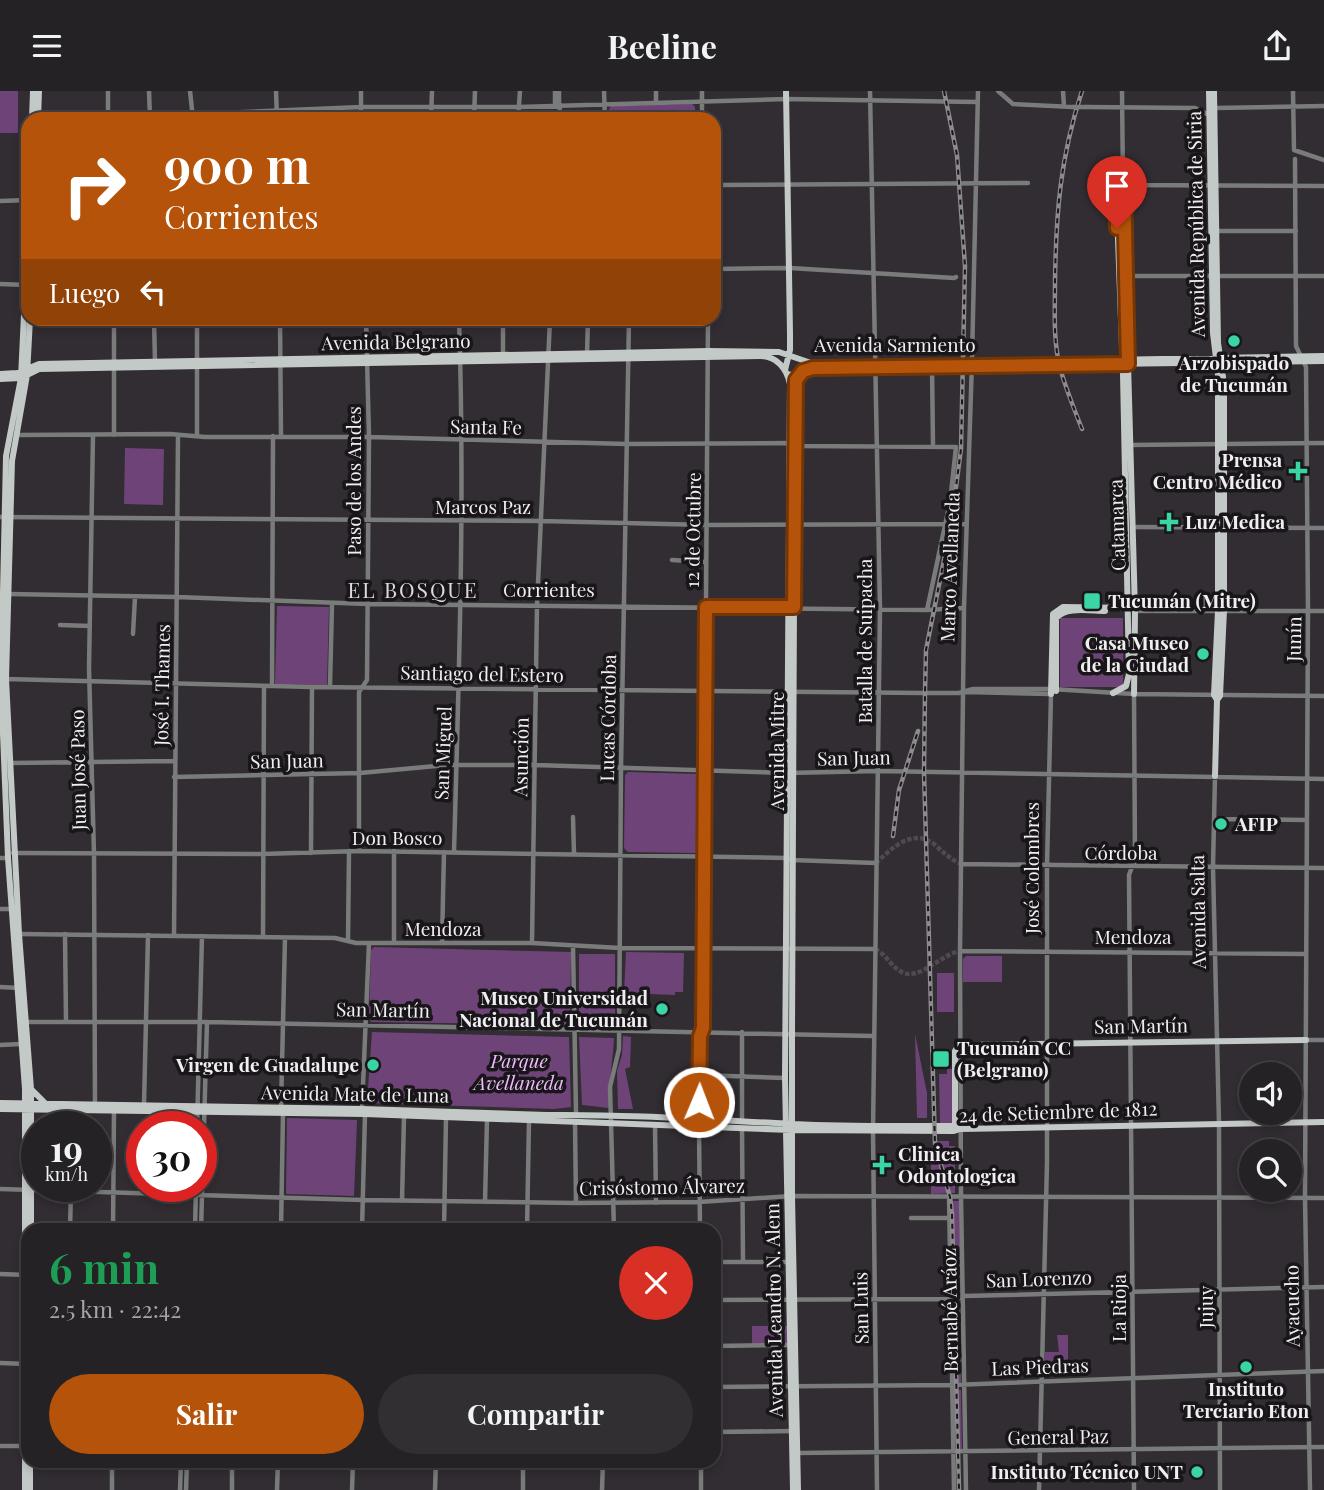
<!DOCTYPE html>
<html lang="es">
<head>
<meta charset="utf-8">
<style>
	:root { --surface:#252226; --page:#312f32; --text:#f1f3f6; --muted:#a3a4a7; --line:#423f43; --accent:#b45309 }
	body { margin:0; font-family:"Playfair Display",serif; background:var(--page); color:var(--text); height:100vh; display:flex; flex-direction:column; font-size:26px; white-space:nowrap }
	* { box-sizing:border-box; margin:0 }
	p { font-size:23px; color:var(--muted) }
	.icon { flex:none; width:38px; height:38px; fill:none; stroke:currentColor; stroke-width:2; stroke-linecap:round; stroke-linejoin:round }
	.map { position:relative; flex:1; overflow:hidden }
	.details { position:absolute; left:21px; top:1132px; width:700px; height:245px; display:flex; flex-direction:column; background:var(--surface); border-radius:21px; box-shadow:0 4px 10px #0003,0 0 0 2px var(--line) }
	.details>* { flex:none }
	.hud { position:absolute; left:21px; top:21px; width:700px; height:214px; border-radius:21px; box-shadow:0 4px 10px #0003,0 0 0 2px var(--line); background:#b45309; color:#fff; overflow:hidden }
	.fabs { position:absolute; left:1239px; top:971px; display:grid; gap:14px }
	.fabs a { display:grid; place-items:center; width:63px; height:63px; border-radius:50%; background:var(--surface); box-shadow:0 4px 10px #0003,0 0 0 2px var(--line); font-size:35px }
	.speed { position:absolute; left:21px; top:1020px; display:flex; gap:14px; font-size:35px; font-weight:700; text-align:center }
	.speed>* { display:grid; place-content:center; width:91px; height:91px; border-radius:50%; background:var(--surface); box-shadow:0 4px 10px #0003,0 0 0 2px var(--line); line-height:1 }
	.speed small { font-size:18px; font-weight:400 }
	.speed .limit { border:10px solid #d22; background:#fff; color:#111 }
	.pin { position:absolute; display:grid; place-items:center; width:60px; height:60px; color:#fff; margin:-72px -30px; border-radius:50% 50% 50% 0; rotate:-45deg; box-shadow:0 0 7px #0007 }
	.pin .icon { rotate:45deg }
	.me { position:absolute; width:77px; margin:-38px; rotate:1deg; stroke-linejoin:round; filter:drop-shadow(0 0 5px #0008) }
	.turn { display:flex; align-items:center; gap:24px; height:147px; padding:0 28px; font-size:32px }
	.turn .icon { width:91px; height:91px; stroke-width:2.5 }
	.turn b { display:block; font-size:49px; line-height:60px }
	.then { display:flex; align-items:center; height:66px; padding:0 28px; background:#0003; gap:14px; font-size:26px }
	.round { display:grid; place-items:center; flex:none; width:74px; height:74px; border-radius:37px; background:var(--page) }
	.summary { display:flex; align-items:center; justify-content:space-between; height:119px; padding:0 28px }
	h1 { font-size:42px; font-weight:700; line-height:52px; color:#1e9e55 }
	.primary-button { display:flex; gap:14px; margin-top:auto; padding:14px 28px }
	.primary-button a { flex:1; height:80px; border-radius:42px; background:var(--accent); color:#fff; font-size:28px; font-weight:700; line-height:80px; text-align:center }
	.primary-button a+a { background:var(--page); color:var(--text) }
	header { display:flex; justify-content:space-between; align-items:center; height:91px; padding:0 28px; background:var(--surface); font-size:32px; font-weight:700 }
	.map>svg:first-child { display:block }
</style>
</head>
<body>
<header><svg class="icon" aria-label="menu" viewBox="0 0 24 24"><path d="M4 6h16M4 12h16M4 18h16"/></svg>Beeline<svg class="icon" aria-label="share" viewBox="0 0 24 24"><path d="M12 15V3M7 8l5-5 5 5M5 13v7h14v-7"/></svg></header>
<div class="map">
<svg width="1324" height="1399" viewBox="0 0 1324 1399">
	<rect width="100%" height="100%" fill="#312d32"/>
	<!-- green -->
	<path fill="#6e4478" d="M0 0H18V42H0Z
		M692 13 695 16V28H608V20L611 15Z
		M125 357 164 358 163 414 124 413Z
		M277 515 329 516 327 594 275 593Z
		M1060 527H1123V596H1060Z
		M628 681 697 683 701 687 699 759 695 762 628 761 624 757 625 684Z
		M374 856 571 861 570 934 371 931 369 925 371 859Z
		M626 861 684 862 683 901H675V904L624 902Z
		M579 863H615V932H579Z
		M966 865H1002V891H963V868Z
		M937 882H954V921H937Z
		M372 941 569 946 571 1016 554 1018 367 1012Z
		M915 943 927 1002V1027H917Z
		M623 945 631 946 630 976 625 978 633 1018H618L617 980 622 964Z
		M579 946 614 947C613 971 608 993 609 1017L582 1014Z
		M947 978H952V1032H940L939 983H947Z
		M287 1027 357 1029 354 1105 286 1103Z
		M936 1050H949V1055H955V1102L931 1103V1056H936Z
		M952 1110H959L961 1207 956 1209Z
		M960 1213 961 1292H955L953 1215Z
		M752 1235H787V1253H752Z
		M1057 1244H1068V1284H1049L1045 1281V1261H1059Z
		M955 1299H961L962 1360H956Z"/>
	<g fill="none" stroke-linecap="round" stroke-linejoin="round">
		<!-- minor-tunnel -->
		<path stroke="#4e4a4f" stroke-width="4.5" stroke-dasharray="4.5 2" stroke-linecap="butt" d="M876 772C892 757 912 737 934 753 943 761 950 768 961 773
			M875 858C886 863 890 874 900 880 918 892 941 863 960 860"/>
		<!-- minor -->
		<path stroke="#797c7a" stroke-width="4.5" d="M108 0V28
			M149 0 150 27
			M190 0 193 28
			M276 0 277 28
			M361 0V28
			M555 0V14
			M604 0 605 28
			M656 0V11
			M702 0V28
			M870 0 880 518 873 1040 877 1399
			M998 0 1013 13 1073 16
			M1063 0 1064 15
			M1122 0 1123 94
			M1293 0 1294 59 1324 69
			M559 14V0
			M1086 16 1195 17 1209 24
			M1215 17 1324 15
			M37 26 150 25 361 16H519L786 8 977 11
			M431 28 432 0
			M474 28 475 0
			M518 28 520 0
			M559 28 560 14
			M1295 68 1296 255 1306 276 1308 520 1305 1107 1310 1399
			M714 94 1028 92
			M1122 94 1324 95
			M0 110 28 109
			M1216 140H1296
			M714 178 790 177 954 187 956 186
			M1125 185H1324
			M0 193 27 194
			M114 228V344
			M154 228 155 271
			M197 228V345
			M280 228 281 345
			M503 228V265
			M587 263 588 228
			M932 275 933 354
			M16 344 170 343 205 346H369L627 353 790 352 796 355 956 356 950 411 927 519
			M93 344 89 577 94 763 95 1014
			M1129 354 1324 352
			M0 426 541 430 707 434 967 433
			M1132 436 1324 437
			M672 469 706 471
			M9 503 177 506 368 513 927 519 964 517
			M1135 520H1324
			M60 534 90 535
			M133 543 135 506
			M4 590 6 588 312 596 923 602H959L973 598H1051L1134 603 1324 605
			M272 595 273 345
			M330 595 332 512
			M965 601 1050 603
			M1134 603 1135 768 1129 784 1134 1399
			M11 672 174 670
			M1215 685 1213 776 1219 1033 1220 1399
			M174 686 360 682 447 674H535L787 682 878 680 1324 688
			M573 726 574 763
			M1214 728 1306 729
			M359 760V601L367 589 369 346 366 228
			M394 760V852
			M454 761C459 583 465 406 459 228
			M13 762 262 763 359 760 787 767 792 769 876 772
			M311 762 312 596
			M0 767H8
			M961 773 1324 777
			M0 818H13
			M19 843 335 847 356 852H532L620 857 875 858
			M65 843 66 930
			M174 845 178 344
			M263 846 264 595
			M348 850 349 760
			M442 851 444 761
			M532 852 537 514 550 228
			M573 855 576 1022
			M960 860 1306 863
			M0 896 20 897
			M24 931H207L873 945
			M742 941V1031
			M1306 949H1324
			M0 954 21 953
			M699 984 785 987
			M144 1014 148 844
			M281 1017 285 847
			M698 1028 700 945 703 937 708 228
			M575 1031 576 1112
			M655 1033 656 1112
			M699 1035 700 1139
			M197 1036 202 845
			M742 1037 743 1171
			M0 1098 363 1109 576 1112 699 1111 792 1105 1324 1107
			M949 1106 954 1399
			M402 1110 404 1025
			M485 1111 487 1028
			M911 1127H950
			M70 1139 71 1099
			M113 1139 114 1019
			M195 1139 196 1096
			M201 1139 207 931
			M281 1139 283 1022
			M362 1139 365 1023 362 1018 369 852
			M444 1139 446 1027
			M527 1139 529 1029
			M614 1139 610 996 619 958 621 677 629 228
			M714 1171H788
			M0 1183 27 1184
			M714 1209 951 1208 963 1205 1324 1196
			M714 1255 790 1254
			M0 1272 27 1273
			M714 1296 953 1294 1324 1280
			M714 1341 794 1340
			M0 1355H27
			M797 1362 1324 1356
			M112 1370V1399
			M180 1399 181 1370
			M186 1399 187 1370
			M232 1399V1370
			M277 1399 278 1370
			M352 1399 353 1370
			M435 1399 436 1370
			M523 1399V1370
			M602 1399 603 1370
			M701 1399V1370
			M966 1399 961 1106 960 860 964 517 972 270 978 0
			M1039 1399 1047 1072V775L1051 603"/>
		<!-- major -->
		<path stroke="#c3c9c6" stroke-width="6" d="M1209 0 1213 242 1218 284V520L1214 604 1217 609 1215 685
			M1214 0 1218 252 1224 293V519L1220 605 1217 609
			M32 28 33 0
			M38 28 39 0
			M1123 94 1135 520 1134 603
			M30 228 27 284 12 370 6 588 19 843 31 998V1139
			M1107 269 1324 265
			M1107 273 1324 270
			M785 279 790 259V242L786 0
			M0 283 17 282 39 273 709 260 779 261 811 272 1014 270
			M787 283 796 285 803 280 813 277 1014 274
			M0 288 21 287 39 278 760 265C777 265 787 278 790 293L785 987 793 1399
			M1056 600V527C1066 515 1090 520 1105 520
			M1113 602 1126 595 1129 583 1123 283 1116 94
			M1051 603 1053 523 1063 516 1131 517
			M31 998 46 1013
			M0 1012 362 1018 547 1024C628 1023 712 1029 794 1033 848 1036 902 1035 955 1035L959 1037
			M0 1018 365 1023 792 1039 954 1040 960 1038 1324 1031
			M955 1035V960L959 954 1306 949
			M30 1370V1399
			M25 1399V998L8 767 1 593 6 365 21 287 28 140
			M798 1399 792 1105V942L795 294 801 282"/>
		<defs>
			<path id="rail" d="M944 0 957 64 965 175 961 358 951 434 926 559 925 602 924 681 935 1053 950 1106 952 1123 959 1399
				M1082 0C1060 67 1056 122 1055 191 1055 220 1053 249 1060 277 1066 298 1074 318 1082 338
				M893 745 899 699 918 640"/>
		</defs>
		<!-- rail casing -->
		<use href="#rail" stroke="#8d8a8e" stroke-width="4.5"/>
		<!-- rail -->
		<use href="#rail" stroke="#181618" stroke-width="2" stroke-dasharray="5" stroke-linecap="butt"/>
		<!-- minor-bridge -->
		<path stroke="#797c7a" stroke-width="4.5" d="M1073 16H1086"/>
		<!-- major-bridge -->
		<path stroke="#c3c9c6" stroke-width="6" d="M1014 270 1107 269
			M1014 274 1107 273"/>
	</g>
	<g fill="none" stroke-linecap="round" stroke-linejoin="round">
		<defs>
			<path id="route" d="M699 1011 700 945 703 937 706 516H794L796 289 803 280 813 277 1128 273 1124 94H1116L1117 137"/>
		</defs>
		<!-- route casing -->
		<use href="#route" stroke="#753606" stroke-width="18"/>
		<!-- route -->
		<use href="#route" stroke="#b45309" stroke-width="12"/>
	</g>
	<!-- markers -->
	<g fill="#3ad4a5" stroke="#181618" stroke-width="2.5">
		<circle cx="1234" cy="250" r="7"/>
		<path d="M1294.5 369.5h7v7h7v7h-7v7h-7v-7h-7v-7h7z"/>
		<path d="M1165.5 420.5h7v7h7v7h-7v7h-7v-7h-7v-7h7z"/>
		<rect x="1083" y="501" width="18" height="18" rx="3.5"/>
		<circle cx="1203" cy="563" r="7"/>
		<circle cx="1221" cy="733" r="7"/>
		<circle cx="662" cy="918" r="7"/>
		<rect x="932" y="959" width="18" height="18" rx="3.5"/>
		<circle cx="373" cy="974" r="7"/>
		<path d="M878.5 1063.5h7v7h7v7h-7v7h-7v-7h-7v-7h7z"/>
		<circle cx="1246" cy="1276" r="7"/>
		<circle cx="1197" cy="1381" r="7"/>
	</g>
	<g text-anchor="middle" stroke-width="7" stroke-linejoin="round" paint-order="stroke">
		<!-- street labels -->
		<g font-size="19" fill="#f1eef1" stroke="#181618">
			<text transform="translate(1196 133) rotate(-91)" y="7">Avenida República de Siria</text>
			<text transform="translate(396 251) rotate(-1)" y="7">Avenida Belgrano</text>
			<text x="895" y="261">Avenida Sarmiento</text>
			<text transform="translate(486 336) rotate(1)" y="7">Santa Fe</text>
			<text transform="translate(354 390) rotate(-90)" y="7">Paso de los Andes</text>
			<text x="483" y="423">Marcos Paz</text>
			<text transform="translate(1117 434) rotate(-92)" y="7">Catamarca</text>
			<text transform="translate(693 439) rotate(-89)" y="7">12 de Octubre</text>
			<text transform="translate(950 476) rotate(-88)" y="7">Marco Avellaneda</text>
			<text x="549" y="506">Corrientes</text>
			<text transform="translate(1294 548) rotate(-89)" y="7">Junín</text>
			<text transform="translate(865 550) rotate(-90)" y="7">Batalla de Suipacha</text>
			<text transform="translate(482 583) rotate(1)" y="7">Santiago del Estero</text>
			<text transform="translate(162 594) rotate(-89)" y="7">José I. Thames</text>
			<text transform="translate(608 627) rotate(-89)" y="7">Lucas Córdoba</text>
			<text transform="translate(777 660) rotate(-90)" y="7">Avenida Mitre</text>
			<text transform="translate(443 662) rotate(-88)" y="7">San Miguel</text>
			<text transform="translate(521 666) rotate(-89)" y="7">Asunción</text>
			<text transform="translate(854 667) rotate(-1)" y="7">San Juan</text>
			<text transform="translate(287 670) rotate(-1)" y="7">San Juan</text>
			<text transform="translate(78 679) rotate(-91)" y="7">Juan José Paso</text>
			<text x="397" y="754">Don Bosco</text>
			<text x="1121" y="769">Córdoba</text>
			<text transform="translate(1032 777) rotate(-90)" y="7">José Colombres</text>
			<text transform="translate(1198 821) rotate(-91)" y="7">Avenida Salta</text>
			<text x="443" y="845">Mendoza</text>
			<text x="1133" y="853">Mendoza</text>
			<text transform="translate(383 919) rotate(1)" y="7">San Martín</text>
			<text transform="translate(1141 935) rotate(-1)" y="7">San Martín</text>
			<text transform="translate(355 1003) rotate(1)" y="7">Avenida Mate de Luna</text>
			<text transform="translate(1058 1021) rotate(-2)" y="7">24 de Setiembre de 1812</text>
			<text transform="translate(662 1096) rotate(-1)" y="7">Crisóstomo Álvarez</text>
			<text transform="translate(1039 1188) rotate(-2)" y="7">San Lorenzo</text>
			<text transform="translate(1292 1215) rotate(-91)" y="7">Ayacucho</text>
			<text transform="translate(1206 1216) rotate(-90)" y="7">Jujuy</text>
			<text transform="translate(861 1217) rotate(-91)" y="7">San Luis</text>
			<text transform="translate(1119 1217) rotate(-90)" y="7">La Rioja</text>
			<text transform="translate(774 1219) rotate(-91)" y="7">Avenida Leandro N. Alem</text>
			<text transform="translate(950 1219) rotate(-91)" y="7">Bernabé Aráoz</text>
			<text transform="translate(1040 1276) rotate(-2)" y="7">Las Piedras</text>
			<text transform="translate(1058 1346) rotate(-1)" y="7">General Paz</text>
		</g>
		<!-- poi labels -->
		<g font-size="19" font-weight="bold" fill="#f1eef1" stroke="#181618" text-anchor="end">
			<text x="1234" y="279" text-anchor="middle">Arzobispado<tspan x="1234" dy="22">de Tucumán</tspan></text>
			<text x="1282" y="376">Prensa<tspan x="1282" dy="22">Centro Médico</tspan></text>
			<text x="1185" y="438" text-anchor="start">Luz Medica</text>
			<text x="1108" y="517" text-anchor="start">Tucumán (Mitre)</text>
			<text x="1189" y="559">Casa Museo<tspan x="1189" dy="22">de la Ciudad</tspan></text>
			<text x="1235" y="740" text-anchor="start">AFIP</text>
			<text x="648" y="914">Museo Universidad<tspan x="648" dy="22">Nacional de Tucumán</tspan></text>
			<text x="957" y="964" text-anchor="start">Tucumán CC<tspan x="957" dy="22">(Belgrano)</tspan></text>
			<text x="359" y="981">Virgen de Guadalupe</text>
			<text x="898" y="1070" text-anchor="start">Clinica<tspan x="898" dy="22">Odontologica</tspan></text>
			<text x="1246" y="1305" text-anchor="middle">Instituto<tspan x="1246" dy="22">Terciario Eton</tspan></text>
			<text x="1183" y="1388">Instituto Técnico UNT</text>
		</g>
		<!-- park labels -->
		<g font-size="19" font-style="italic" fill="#f1b9ff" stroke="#181618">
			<text x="519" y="977">Parque<tspan x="519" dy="22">Avellaneda</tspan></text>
		</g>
		<!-- neighbourhood labels -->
		<g font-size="21" letter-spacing="2" fill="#ded9e0" stroke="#181618">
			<text x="413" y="507">EL BOSQUE</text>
		</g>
	</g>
</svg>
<div class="fabs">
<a><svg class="icon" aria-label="sound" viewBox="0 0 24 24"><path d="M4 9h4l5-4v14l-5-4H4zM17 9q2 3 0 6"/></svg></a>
<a><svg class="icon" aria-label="search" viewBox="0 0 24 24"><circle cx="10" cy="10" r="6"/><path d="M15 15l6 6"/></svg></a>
</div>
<div class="speed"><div>19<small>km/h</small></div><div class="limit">30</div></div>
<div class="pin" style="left:1117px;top:137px;background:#d93025"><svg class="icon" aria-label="arrive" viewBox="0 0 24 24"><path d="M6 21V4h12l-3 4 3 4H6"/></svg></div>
<svg class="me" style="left:699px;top:1011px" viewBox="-20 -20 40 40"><circle r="17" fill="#b45309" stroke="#fff" stroke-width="3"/><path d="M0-11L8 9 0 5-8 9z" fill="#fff"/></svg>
<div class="hud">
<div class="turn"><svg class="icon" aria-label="right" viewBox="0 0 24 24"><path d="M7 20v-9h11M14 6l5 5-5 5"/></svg><div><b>900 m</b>Corrientes</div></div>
<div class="then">Luego<svg class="icon" aria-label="left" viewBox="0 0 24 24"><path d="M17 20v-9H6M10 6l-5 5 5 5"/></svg></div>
</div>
<section class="details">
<div class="summary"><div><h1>6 min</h1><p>2.5 km · 22:42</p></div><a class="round" style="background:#d93025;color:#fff"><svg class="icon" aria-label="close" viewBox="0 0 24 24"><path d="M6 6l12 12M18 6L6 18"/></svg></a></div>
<div class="primary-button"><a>Salir</a><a>Compartir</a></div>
</section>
</div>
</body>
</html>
